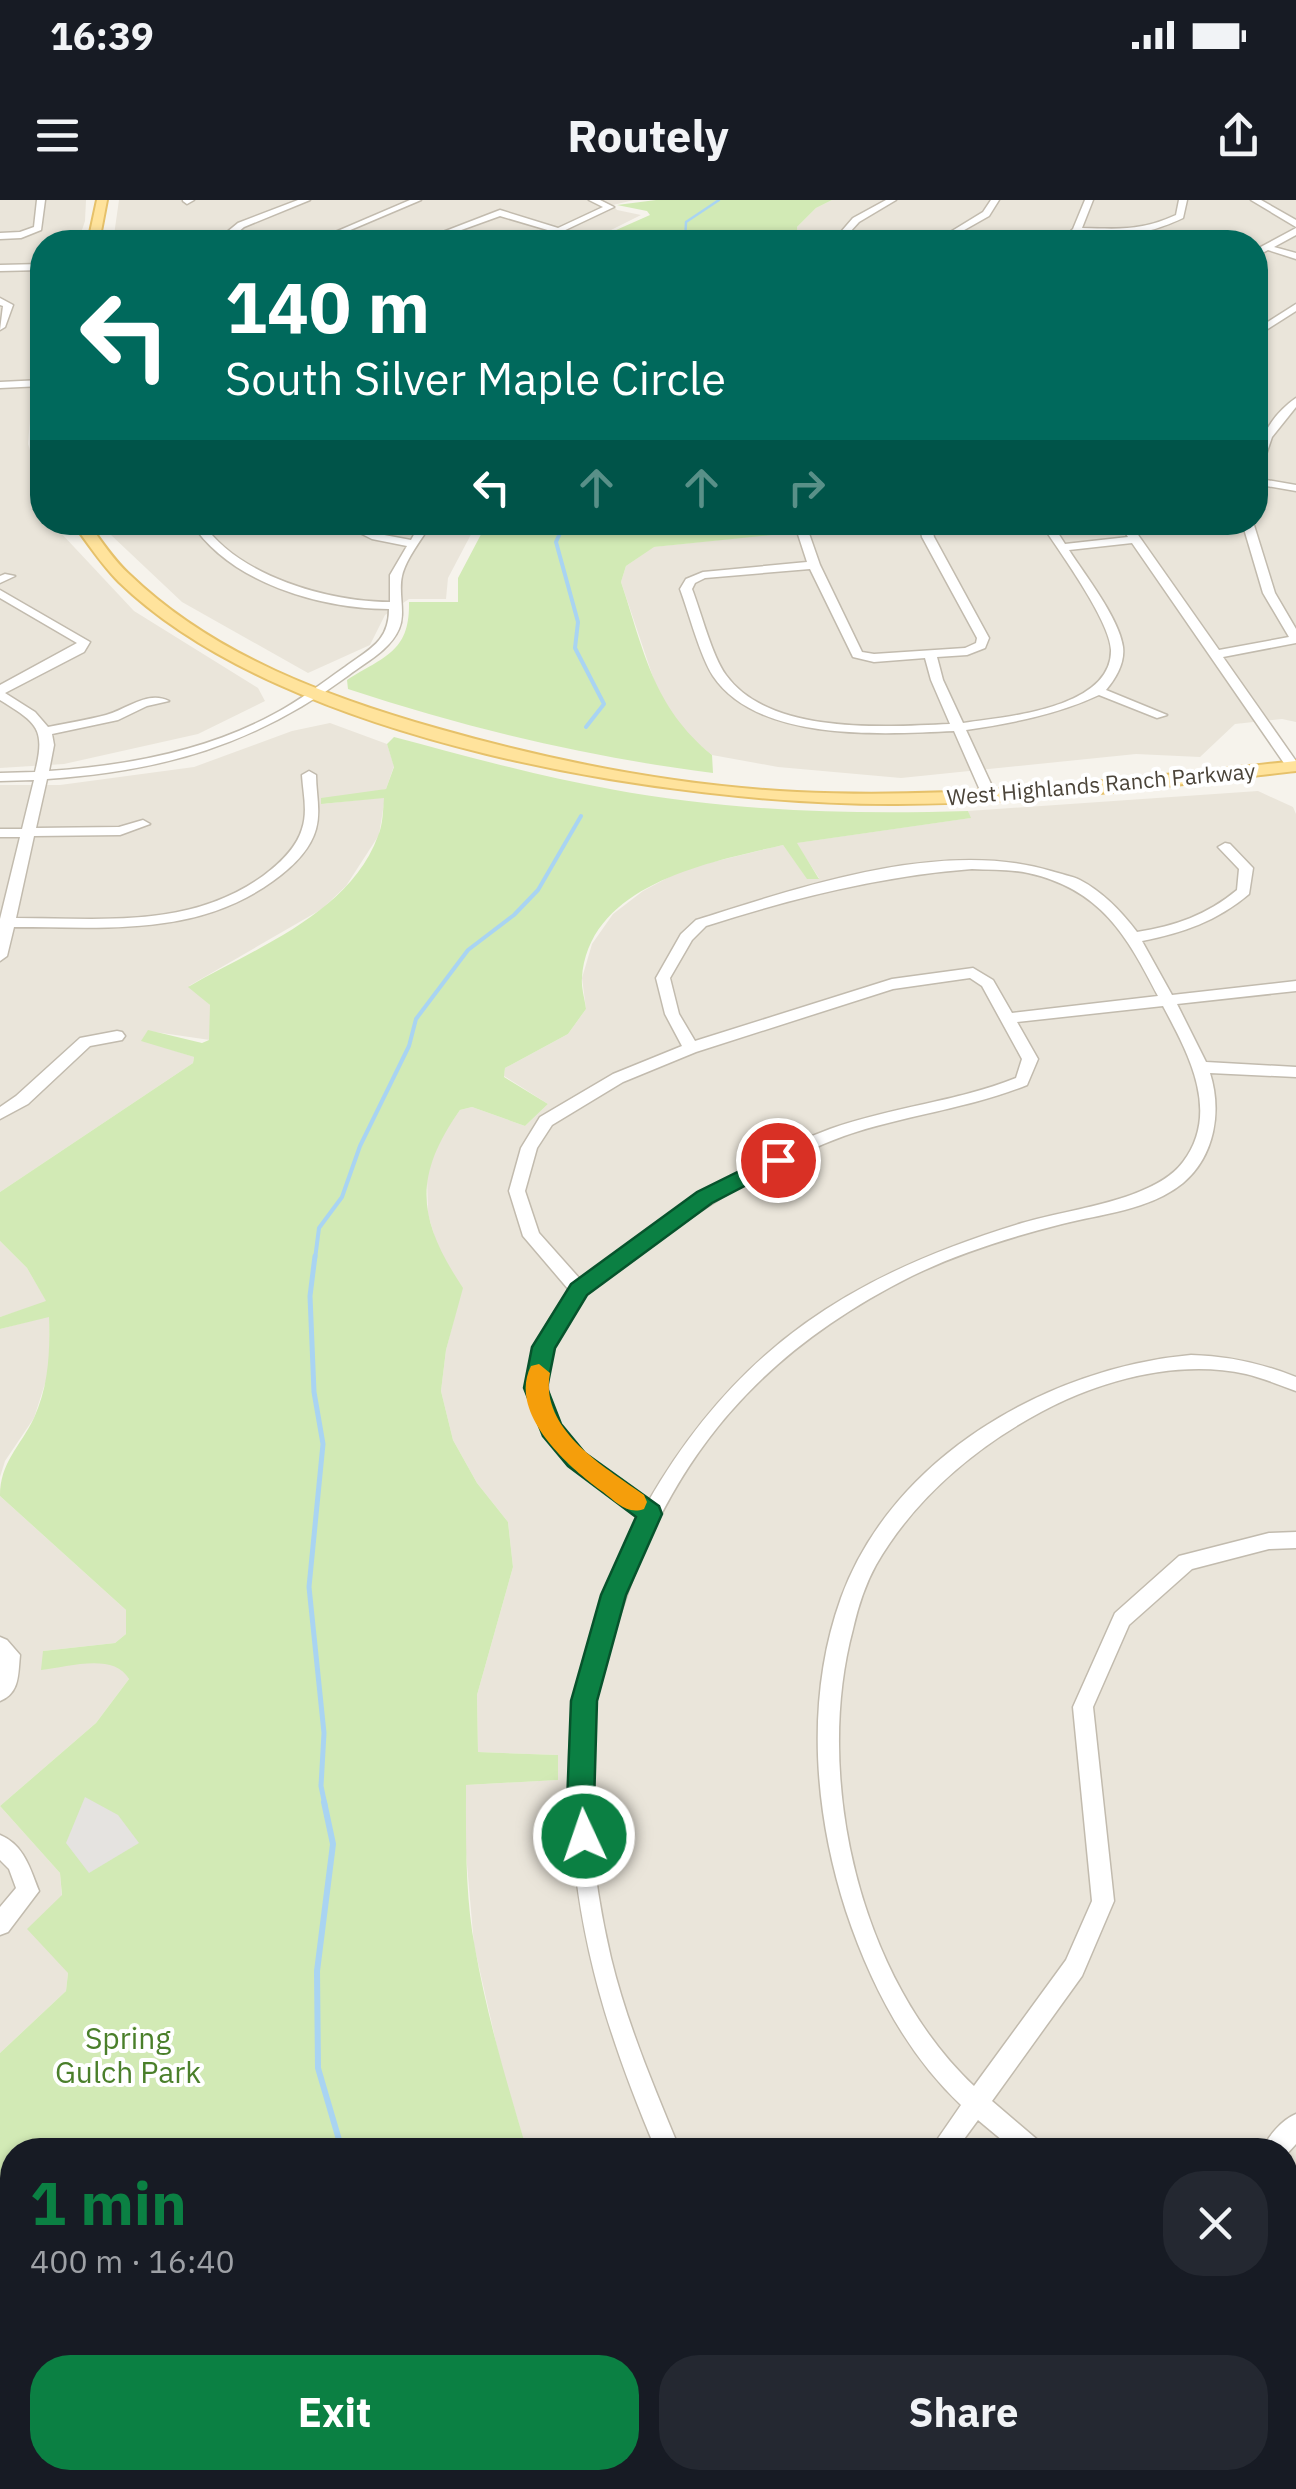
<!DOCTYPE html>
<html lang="en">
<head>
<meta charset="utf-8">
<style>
	:root { --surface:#171b24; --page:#242831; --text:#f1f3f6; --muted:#9ea1a6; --accent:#0b8043 }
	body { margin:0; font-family:"IBM Plex Sans",sans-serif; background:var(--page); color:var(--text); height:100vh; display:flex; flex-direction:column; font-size:38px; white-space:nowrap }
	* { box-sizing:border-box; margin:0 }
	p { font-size:32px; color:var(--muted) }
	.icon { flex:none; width:55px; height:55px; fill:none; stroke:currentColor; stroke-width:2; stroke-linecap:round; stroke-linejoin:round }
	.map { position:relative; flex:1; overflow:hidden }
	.panel { position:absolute; left:0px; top:1938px; width:1298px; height:352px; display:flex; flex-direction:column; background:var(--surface); border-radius:40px 40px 0 0; box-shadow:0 2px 8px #0004 }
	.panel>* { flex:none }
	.banner { position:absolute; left:30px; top:30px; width:1238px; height:305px; border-radius:40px; box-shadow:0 2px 8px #0004; background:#00695c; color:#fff; overflow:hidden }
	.pin { position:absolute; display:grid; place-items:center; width:85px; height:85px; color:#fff; margin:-42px; border:5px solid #fff; border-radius:50%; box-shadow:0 2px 10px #0007 }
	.me { position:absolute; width:110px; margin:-55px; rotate:357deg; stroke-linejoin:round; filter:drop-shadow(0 0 8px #0008) }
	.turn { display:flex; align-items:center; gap:35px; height:210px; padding:0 30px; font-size:45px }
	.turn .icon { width:130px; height:130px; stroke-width:2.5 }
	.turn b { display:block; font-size:70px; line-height:85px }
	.lanes { display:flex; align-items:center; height:95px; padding:0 30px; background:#0003; justify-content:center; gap:50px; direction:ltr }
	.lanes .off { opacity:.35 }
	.round { display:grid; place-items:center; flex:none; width:105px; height:105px; border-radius:40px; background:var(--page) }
	.summary { display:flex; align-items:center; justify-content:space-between; height:170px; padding:0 30px }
	h1 { font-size:60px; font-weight:700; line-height:75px; color:var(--accent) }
	.cta { display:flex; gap:20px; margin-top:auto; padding:20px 30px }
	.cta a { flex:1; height:115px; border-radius:40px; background:var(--accent); color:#fff; font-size:40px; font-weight:700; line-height:115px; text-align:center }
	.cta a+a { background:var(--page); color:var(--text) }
	.status { display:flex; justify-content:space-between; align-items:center; height:70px; padding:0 50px; background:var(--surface); direction:ltr }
	.status svg { height:28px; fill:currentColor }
	header { display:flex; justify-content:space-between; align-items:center; height:130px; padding:0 30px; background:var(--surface); font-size:45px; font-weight:700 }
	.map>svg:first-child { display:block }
</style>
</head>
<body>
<div class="status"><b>16:39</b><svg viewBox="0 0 49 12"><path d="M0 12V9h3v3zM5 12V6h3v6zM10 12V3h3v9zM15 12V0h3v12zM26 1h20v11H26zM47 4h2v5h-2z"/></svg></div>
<header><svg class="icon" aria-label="menu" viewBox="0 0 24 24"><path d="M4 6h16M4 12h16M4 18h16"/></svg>Routely<svg class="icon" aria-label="share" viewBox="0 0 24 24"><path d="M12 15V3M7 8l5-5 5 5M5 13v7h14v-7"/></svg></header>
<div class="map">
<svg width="1296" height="2289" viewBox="0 0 1296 2289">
	<rect width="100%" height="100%" fill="#f6f3ec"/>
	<!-- residential -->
	<path fill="#eae5da" d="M0 0H86L85 21 78 42H42V146L34 171 28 244 42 285V322L56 323 60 332 134 411 258 488 265 501 198 534 64 564 0 568Z
		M119 0H634L613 5 617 10 641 15 587 42H113Z
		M832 0H1296V522L1282 519 1235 524 1200 557 1136 554 901 578 778 567 712 555 687 535 660 498 621 382 626 366 653 347 792 332 790 329 742 331 741 323 1255 322V42H798L797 27 816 8Z
		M106 323H477L448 378 446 399H409L385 415 370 445 308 473 182 402 111 335Z
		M330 523 387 544 394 566 386 589 322 604 385 597 379 635 346 686 322 709 189 786 210 805V840L148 831 142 840 194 857 193 863 0 992V585H60L194 567 292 531Z
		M1258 591 1293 607 1296 614V2289H853L860 2278H1285V1950H527L502 1869 474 1745 466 1653V1585L557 1580 558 1555 478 1552 477 1495 513 1367 508 1322 477 1283 453 1240 441 1191 446 1150 462 1088 439 1052 428 1014 427 977 437 942 460 910 472 907 525 926 548 904 504 876 505 868 568 834 586 809 582 778 592 744 613 714 643 691 684 669 783 645 807 678H819L796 643 970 618 968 611Z
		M0 1041 27 1068 47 1102 0 1117Z
		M49 1116 50 1168 34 1218 5 1261 0 1277V1129Z
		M0 1296 126 1410V1434L115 1443 43 1451 110 1463 123 1469 129 1479 96 1523 0 1606 60 1673 68 1773 66 1791 0 1853Z"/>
	<!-- green -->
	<path fill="#d2eab5" d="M656 0H832L816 8 797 27 798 42H589L650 15 647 11 617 5Z
		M741 323 743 331 790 329 792 333 654 347 626 366 621 382C644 451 653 507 712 555L713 573C587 557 469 529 348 489L347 480C385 456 410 452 409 402H458V378L487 323Z
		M394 537C466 556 537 576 610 589 727 611 849 615 968 611L971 618 797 643 819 679H807L783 645C711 662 589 683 582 778 581 788 585 800 586 809L568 834 505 868 504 877 548 904 525 926 472 907 460 910C412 978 418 1020 463 1088L446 1150 441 1191 453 1240 477 1283 508 1322 513 1367 477 1495 478 1552 558 1555V1580L466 1585C466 1639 465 1695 475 1748 487 1816 507 1884 527 1950H12V2278H860L853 2289H0V1853L66 1791 68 1773 27 1729 62 1695 60 1673 0 1606 96 1523 129 1479C114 1452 68 1467 41 1470L43 1451 115 1443 126 1434V1410L0 1296C0 1262 20 1247 34 1218 49 1185 50 1152 49 1117L0 1129V1117L46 1101 27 1068 0 1041V992L193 863 194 857 141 841 148 830 202 843 209 840 210 805 188 787C255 748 349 714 378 636 383 625 383 610 384 598L321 604V598L386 589 394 567 387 544Z"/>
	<!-- parking -->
	<path fill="#e5e3e0" d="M85 1597 118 1615 139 1643 89 1673 66 1643Z"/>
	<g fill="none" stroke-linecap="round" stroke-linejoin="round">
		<!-- stream-far3 -->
		<path stroke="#a9d4f2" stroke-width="2.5" d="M685 42 686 22 719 0"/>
		<!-- stream-far2 -->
		<path stroke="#a9d4f2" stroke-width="4" d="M565 322 556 342 578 422 575 448 604 504 586 527
			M315 1059 319 1028 342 997 360 946 409 846 416 819 468 750 514 715 538 690 581 616"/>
		<!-- stream-far1 -->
		<path stroke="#a9d4f2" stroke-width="5" d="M315 1056 310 1096 314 1192 323 1244 309 1387 324 1533 321 1586 325 1605"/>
		<!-- stream -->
		<path stroke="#a9d4f2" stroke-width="6" d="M324 1602 333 1644 317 1771 318 1868 342 1950
			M563 2278 576 2289"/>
		<defs>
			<path id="minor" d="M37 0H45L41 30 21 38 0 39V33L20 32 34 27Z
				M194 0 187 4 183 1V0Z
				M298 0H310L244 27 226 42H167L163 39 167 36 221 37 238 23Z
				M410 0H421L322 42H312Z
				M589 0H600L614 7 540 42H530L551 31 500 16 428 42H417L500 10 558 28 603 7Z
				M886 0H896L859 22 849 33 852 42H844L840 33 853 18Z
				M991 0H999L989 16 943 42H934L983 12Z
				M1085 0H1093L1082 28C1120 29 1141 31 1176 15L1179 0H1187L1183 18C1140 38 1125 34 1079 33L1068 42H1059L1073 29Z
				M1251 0H1261L1296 20V27Z
				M1296 28V35L1274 47 1296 53V59L1268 50 1255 57V50Z
				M42 64V70L0 71V65Z
				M0 98 13 105 5 127 0 130 3 106 0 105Z
				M1296 104V111L1255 137V130Z
				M42 180V186L0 188V182Z
				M1296 198V207L1272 237 1260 272 1255 275C1255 244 1270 216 1296 198Z
				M1255 278 1296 285V291L1255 284Z
				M191 322H202C237 376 329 402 390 402V375L407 346 372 339 338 322H353L379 334 411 340 421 322H432C423 338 406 358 402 376 398 393 406 413 399 429 390 450 366 462 349 475 254 545 163 571 47 579L36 628 119 627 143 620 150 624 120 635 34 636 16 718C102 718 189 729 263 676 279 664 296 649 302 629 308 611 303 593 302 575L309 571 316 575C316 593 321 611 316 629 310 651 291 668 273 681 196 737 104 727 14 727L7 756 0 761V719L20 637H0V629H22L34 580 0 581V573L35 572C46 528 37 523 0 500V485L77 443 0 398V390L90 442 84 452 5 493 35 512 48 527C67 523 87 520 106 515 127 509 148 490 169 501L147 506 118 520 52 534 54 545 49 571C125 566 206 551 274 514 299 501 322 483 345 467 369 449 389 442 389 409 322 409 229 383 191 322Z
				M794 322H805L820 365 862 452 874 454 965 448 976 443 977 438 922 337 919 322H930L934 337 989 438 985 448 967 455 937 457 943 480 963 523C1004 517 1112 509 1111 450 1110 420 1057 348 1040 322H1051L1065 344 1128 337 1118 322H1129L1219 450 1289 437 1263 393 1242 322H1253L1275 393 1296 429V443L1223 457 1296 561V569H1288L1132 343 1069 350C1085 375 1119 418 1123 447 1125 463 1116 478 1106 490L1167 515 1157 518 1099 495C1056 515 1012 523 966 530L997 597 995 600H985L983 597 954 531C884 534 758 543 713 476 700 456 689 413 680 389L686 379 703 372 807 362ZM810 369 853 457 874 462 925 458 931 480 950 524C885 527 769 535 726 475 712 456 701 412 692 389L695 383 705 378Z
				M5 374 15 376 0 383V376Z
				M1225 643 1230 644 1253 668 1249 694C1217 721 1183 733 1142 741L1172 795 1296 781V791L1177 804 1206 862 1296 867V877L1210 873C1222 911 1215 956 1183 983 1150 1010 1101 1014 1062 1024 1011 1037 959 1053 912 1076 762 1151 671 1255 620 1415 610 1444 598 1472 594 1502 582 1585 592 1677 611 1758 627 1824 654 1887 680 1950H656C609 1838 580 1748 571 1626 568 1583 567 1539 575 1497 585 1441 615 1368 640 1317 585 1277 504 1224 537 1143 545 1124 558 1107 569 1090L523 1036 509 991 521 948 540 917 613 874 682 846 665 814 656 778 681 734 696 720C801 687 942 638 1051 671 1060 674 1072 676 1080 680 1103 692 1122 712 1137 732 1175 726 1207 715 1237 690L1239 669 1218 647ZM972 669C990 670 1010 669 1028 673 1101 689 1127 736 1158 796L1012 813 993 780 973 768 892 779 695 841 679 814 670 778 692 740 706 726C794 698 880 676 972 669ZM970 778 982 786 1022 859 1016 878C956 902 891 907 830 929 739 963 658 1022 580 1079L539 1033 525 991 537 948 552 925 623 882 696 852 893 789ZM1163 806C1188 853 1221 912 1183 962 1154 1001 1068 1009 1022 1023 853 1074 737 1147 648 1302 613 1277 567 1250 552 1207 539 1168 558 1125 584 1095 597 1081 617 1069 633 1058 698 1011 767 964 844 936 904 915 968 909 1027 885L1038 859 1017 822Z
				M117 831 122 832 125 836 122 840 90 846 28 904 0 919V907L16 896 80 838Z
				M1191 1155C1228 1156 1261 1163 1296 1177V1191C1279 1185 1263 1178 1246 1174 1178 1159 1101 1180 1041 1212 974 1248 914 1299 876 1365 865 1385 858 1407 853 1429 813 1578 860 1779 974 1886L1066 1760 1092 1701 1073 1507 1115 1413 1179 1356 1269 1333 1296 1332V1348L1269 1349 1192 1369 1129 1425 1093 1507 1114 1701 1082 1776 992 1901 1040 1942 1044 1950H1014L978 1920 956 1950H930L961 1905C905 1852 870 1783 846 1711 814 1612 805 1498 841 1398 892 1257 1048 1168 1191 1155Z
				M0 1437 7 1440 20 1455C18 1474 20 1493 0 1501Z
				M0 1635C24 1645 30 1668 39 1691L8 1732 0 1735V1707L16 1688 9 1669 0 1660Z
				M1296 1914V1944L1285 1956V1950H1262C1268 1936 1282 1920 1296 1914Z
				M1285 2102 1296 2106V2132L1285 2128Z
				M957 2278H989L995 2289H962Z"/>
			<path id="major" d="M97 0H107L99 42H88Z
				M72 322H87C101 340 113 360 130 375 214 456 330 498 439 529 555 562 676 586 797 592 964 600 1130 579 1296 561V571C1164 586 1030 604 897 604 672 605 285 543 119 382 101 364 87 342 72 322Z"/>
		</defs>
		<!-- minor casing -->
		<use href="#minor" stroke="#c2bbae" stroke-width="3"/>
		<!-- major casing -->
		<use href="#major" stroke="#e6c16a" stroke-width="4"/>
		<!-- minor -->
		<use href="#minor" fill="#fff" fill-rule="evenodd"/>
		<!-- major -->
		<use href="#major" fill="#ffe39c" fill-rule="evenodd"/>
	</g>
	<!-- route -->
	<path fill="#0b8043" stroke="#07532c" stroke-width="2.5" d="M778 952 788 960 785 965 712 1003 587 1095 555 1148 547 1188 561 1224 585 1253 659 1306 662 1314 626 1395 597 1501 594 1604 598 1636 594 1645 584 1649 574 1645 567 1604 571 1501 601 1395 636 1317 568 1266 543 1236 524 1188 532 1147 571 1084 697 992Z"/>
	<!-- slow -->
	<path fill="#f59e0b" d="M539 1164 550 1173C539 1230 605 1267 644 1295L647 1302 644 1309C627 1315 616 1302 603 1292 570 1268 507 1214 531 1166Z"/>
	<g text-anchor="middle" stroke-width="8" stroke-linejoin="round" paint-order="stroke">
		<!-- far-street labels -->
		<g font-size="22" fill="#4b4439" stroke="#fff">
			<text transform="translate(1101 584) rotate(-5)" y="8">West Highlands Ranch Parkway</text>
		</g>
		<!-- near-park labels -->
		<g font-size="30" fill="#4a7f2a" stroke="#fff">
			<text x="128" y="1849">Spring<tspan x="128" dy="34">Gulch Park</tspan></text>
		</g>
	</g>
</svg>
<div class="pin" style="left:778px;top:960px;background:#d93025"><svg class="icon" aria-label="arrive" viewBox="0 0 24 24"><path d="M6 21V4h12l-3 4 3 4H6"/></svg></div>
<svg class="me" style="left:584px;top:1636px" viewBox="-20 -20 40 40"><circle r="17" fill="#0b8043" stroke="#fff" stroke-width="3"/><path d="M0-11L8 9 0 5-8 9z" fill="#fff"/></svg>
<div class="banner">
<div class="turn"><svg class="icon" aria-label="left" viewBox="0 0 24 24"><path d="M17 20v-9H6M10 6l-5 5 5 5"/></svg><div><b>140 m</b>South Silver Maple Circle</div></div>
<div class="lanes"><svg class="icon" aria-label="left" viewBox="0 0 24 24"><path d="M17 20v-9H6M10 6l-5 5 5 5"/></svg><svg class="icon off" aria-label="ahead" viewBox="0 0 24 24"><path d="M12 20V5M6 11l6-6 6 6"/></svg><svg class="icon off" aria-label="ahead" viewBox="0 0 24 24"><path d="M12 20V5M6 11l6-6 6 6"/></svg><svg class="icon off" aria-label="right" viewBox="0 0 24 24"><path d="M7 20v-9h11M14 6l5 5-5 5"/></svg></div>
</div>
<section class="panel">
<div class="summary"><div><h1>1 min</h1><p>400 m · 16:40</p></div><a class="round"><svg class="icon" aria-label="close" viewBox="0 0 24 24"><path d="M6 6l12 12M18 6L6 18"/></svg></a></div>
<div class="cta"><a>Exit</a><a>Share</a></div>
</section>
</div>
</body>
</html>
